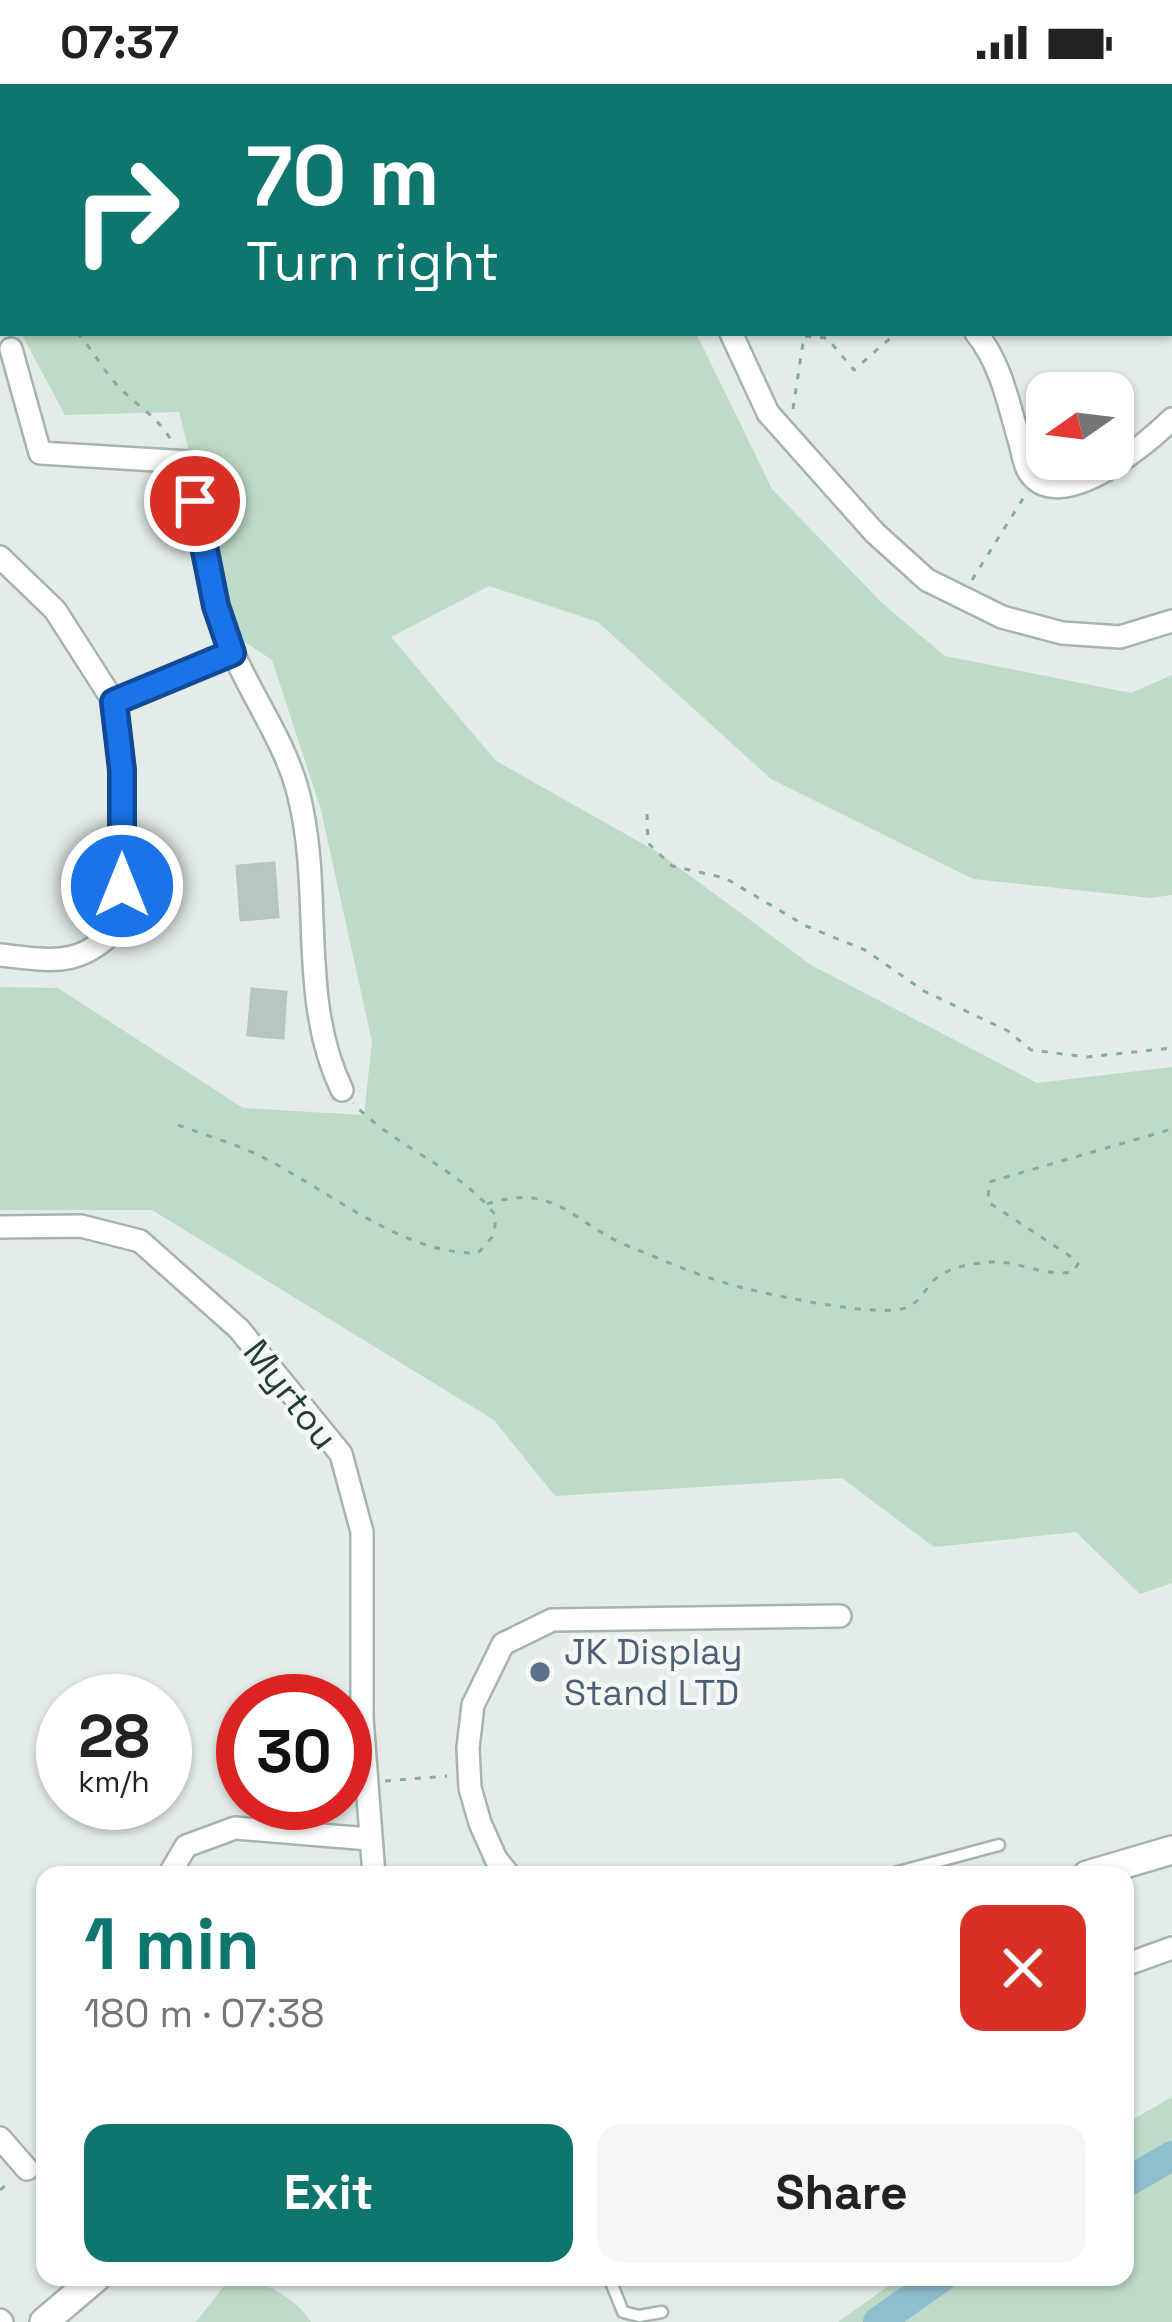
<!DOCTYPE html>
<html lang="en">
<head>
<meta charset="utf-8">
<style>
	:root { --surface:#fff; --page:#f6f6f6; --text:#222; --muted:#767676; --accent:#0f766e }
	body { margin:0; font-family:"Space Grotesk",sans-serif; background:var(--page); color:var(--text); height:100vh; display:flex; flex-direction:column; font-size:45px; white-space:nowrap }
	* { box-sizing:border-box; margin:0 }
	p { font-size:39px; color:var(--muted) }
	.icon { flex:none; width:66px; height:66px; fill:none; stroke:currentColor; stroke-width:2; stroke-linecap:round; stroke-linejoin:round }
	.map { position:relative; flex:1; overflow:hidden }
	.panel { position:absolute; left:36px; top:1782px; width:1098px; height:420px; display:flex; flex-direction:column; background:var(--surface); border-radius:24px; box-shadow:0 3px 9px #0004 }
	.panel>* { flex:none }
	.guide { position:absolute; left:0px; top:0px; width:1173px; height:252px; box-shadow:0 3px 9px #0004; background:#0f766e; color:#fff; overflow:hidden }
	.needle { width:78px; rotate:256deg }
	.fabs { position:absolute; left:1026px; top:288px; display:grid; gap:24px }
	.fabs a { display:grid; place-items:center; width:108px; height:108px; border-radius:24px; background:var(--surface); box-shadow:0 3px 9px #0004; font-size:60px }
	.speed { position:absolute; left:36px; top:1590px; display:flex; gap:24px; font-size:60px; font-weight:700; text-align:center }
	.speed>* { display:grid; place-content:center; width:156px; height:156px; border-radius:50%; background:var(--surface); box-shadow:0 3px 9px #0004; line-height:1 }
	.speed small { font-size:30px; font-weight:400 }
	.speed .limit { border:18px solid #d22; background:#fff; color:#111 }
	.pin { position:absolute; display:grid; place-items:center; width:102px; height:102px; color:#fff; margin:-51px; border:6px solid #fff; border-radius:50%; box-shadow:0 3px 12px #0007 }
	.me { position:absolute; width:132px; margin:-66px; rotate:0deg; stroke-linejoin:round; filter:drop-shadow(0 0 9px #0008) }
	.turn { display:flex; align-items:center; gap:42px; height:252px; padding:0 48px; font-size:54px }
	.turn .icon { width:156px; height:156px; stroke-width:2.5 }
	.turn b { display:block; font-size:84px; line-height:102px }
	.round { display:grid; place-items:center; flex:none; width:126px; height:126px; border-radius:24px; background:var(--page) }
	.head { display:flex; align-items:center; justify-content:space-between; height:204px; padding:0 48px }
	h1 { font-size:72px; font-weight:800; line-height:90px; color:var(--accent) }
	.primary-button { display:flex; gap:24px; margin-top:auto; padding:24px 48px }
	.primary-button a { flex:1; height:138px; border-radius:24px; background:var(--accent); color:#fff; font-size:48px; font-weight:800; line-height:138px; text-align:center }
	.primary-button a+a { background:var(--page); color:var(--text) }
	.status { display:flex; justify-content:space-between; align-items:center; height:84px; padding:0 60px; background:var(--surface); direction:ltr }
	.status svg { height:33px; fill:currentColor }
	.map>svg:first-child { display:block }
</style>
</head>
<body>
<div class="status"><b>07:37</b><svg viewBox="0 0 49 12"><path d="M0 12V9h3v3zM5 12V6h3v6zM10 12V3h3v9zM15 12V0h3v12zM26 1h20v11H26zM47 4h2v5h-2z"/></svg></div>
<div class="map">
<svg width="1172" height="2238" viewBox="0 0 1172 2238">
	<rect width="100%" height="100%" fill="#e3ece8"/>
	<!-- green -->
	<path fill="#bddbc7" d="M0 0H689L3 3 0 242Z
		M21 249H696L772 405 882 519 945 572 1131 609 1172 591V811L1151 814 973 795 771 695 598 538 489 502 391 553 496 677 659 769 811 881 1037 999 1172 983V1499L1140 1510 1076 1448 934 1463 842 1394 555 1412 494 1336 152 1126H0V903L58 904 243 1024 364 1031 372 958 321 726 272 576 236 552 179 328 65 331Z
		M1172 2013V2238H838L901 2193H1125V2040Z
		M231 2193C259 2193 296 2214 311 2238H196Z"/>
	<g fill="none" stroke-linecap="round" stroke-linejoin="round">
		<!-- river -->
		<path stroke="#8fbfcd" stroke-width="30" d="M1125 2099 1172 2072
			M878 2238 942 2193"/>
	</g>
	<!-- building -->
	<path fill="#b8c6c1" stroke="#b6c5c0" stroke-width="3" d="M274 779 278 833 241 836 237 782Z
		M252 905 286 908 283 954 248 951Z"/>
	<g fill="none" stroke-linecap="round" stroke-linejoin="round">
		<defs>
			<path id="service" d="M887 1791 999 1761
				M609 2193 623 2228 639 2232 662 2228"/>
			<path id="minor" d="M745 3 747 0
				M1170 36 1172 35
				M731 249 768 329 875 449 927 496 1002 533 1062 549 1120 553 1172 537
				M976 249C1000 278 1008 317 1018 352 1022 363 1023 379 1029 388 1059 434 1148 359 1172 335
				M11 265 40 369 189 378C198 441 207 507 232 566 252 613 285 658 298 708 324 807 297 913 342 1006
				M0 473 55 526 114 618 122 686 121 840C81 884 55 877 0 871
				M114 618 233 569
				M0 1143 81 1142 140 1157 239 1245 341 1370 362 1448V1634L374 1791
				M169 1791 186 1762 235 1744 369 1755
				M509 1791 496 1775 480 1739 470 1704 468 1664 473 1621 503 1560 552 1536 840 1532
				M1125 1881 1172 1864
				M0 2054 27 2085
				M0 2236 2 2238"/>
			<path id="tertiary" d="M1087 1791 1172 1766
				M44 2238 97 2193"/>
		</defs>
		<!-- service casing -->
		<use href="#service" stroke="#a6b4af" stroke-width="15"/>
		<!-- minor casing -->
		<use href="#minor" stroke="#a6b4af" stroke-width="26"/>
		<!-- tertiary casing -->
		<use href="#tertiary" stroke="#a6b4af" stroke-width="32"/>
		<!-- path -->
		<path stroke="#85ada3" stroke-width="3" stroke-dasharray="6 9" stroke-linecap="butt" d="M0 162H3
			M77 249C93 265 103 287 119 303 137 322 161 335 173 360
			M793 325 804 252 827 254 854 286 896 249
			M972 496 1024 413
			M647 730 648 759 672 782 725 794 806 842 865 866 924 907 1008 947 1031 966 1087 973 1172 964
			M178 1041C207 1052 238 1060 266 1075 329 1107 404 1171 478 1169L494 1151 496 1132C459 1083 395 1064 353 1019
			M487 1120C556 1098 571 1138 628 1162 665 1177 708 1196 748 1205 777 1212 883 1235 908 1223 920 1217 924 1207 933 1197 947 1183 973 1179 992 1178 1020 1177 1044 1193 1073 1188L1078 1180 1073 1174 988 1118 989 1098 1172 1045
			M385 1697 447 1692
			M0 2106 10 2098"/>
		<!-- service -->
		<use href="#service" stroke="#fff" stroke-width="10"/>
		<!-- minor -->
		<use href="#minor" stroke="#fff" stroke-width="21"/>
		<!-- tertiary -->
		<use href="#tertiary" stroke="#fff" stroke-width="27"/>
	</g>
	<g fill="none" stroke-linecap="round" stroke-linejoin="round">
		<defs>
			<path id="route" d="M122 802V686L114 618 232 569 216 522 195 417"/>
		</defs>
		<!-- route casing -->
		<use href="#route" stroke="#114b97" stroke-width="30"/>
		<!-- route -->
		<use href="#route" stroke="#1a73e8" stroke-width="21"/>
	</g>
	<!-- markers -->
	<circle fill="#5c6f8a" stroke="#f3f8f6" stroke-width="4.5" cx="540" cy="1588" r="12"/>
	<g text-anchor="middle" stroke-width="9" stroke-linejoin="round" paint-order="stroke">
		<!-- street labels -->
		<g font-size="36" fill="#243c37" stroke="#f3f8f6">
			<text transform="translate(291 1310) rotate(52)" y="13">Myrtou</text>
		</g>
		<!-- service labels -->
		<g font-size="36" fill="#4e5e75" stroke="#f3f8f6" text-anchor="start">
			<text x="564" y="1580">JK Display<tspan x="564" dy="41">Stand LTD</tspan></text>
		</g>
	</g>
</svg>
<div class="fabs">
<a><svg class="needle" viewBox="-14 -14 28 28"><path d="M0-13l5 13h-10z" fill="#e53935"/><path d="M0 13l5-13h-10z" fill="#767676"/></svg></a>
</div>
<div class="speed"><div>28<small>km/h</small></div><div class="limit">30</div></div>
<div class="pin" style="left:195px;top:417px;background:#d93025"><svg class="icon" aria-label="arrive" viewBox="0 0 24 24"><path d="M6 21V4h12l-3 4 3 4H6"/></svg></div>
<svg class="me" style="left:122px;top:802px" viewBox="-20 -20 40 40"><circle r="17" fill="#1a73e8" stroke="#fff" stroke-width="3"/><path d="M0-11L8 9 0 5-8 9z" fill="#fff"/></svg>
<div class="guide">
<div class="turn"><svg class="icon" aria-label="right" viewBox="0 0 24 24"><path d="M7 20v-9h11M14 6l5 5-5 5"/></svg><div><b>70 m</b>Turn right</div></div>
</div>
<section class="panel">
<div class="head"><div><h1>1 min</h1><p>180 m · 07:38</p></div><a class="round" style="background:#d93025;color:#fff"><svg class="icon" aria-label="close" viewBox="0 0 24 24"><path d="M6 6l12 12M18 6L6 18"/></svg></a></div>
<div class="primary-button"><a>Exit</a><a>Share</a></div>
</section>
</div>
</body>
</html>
